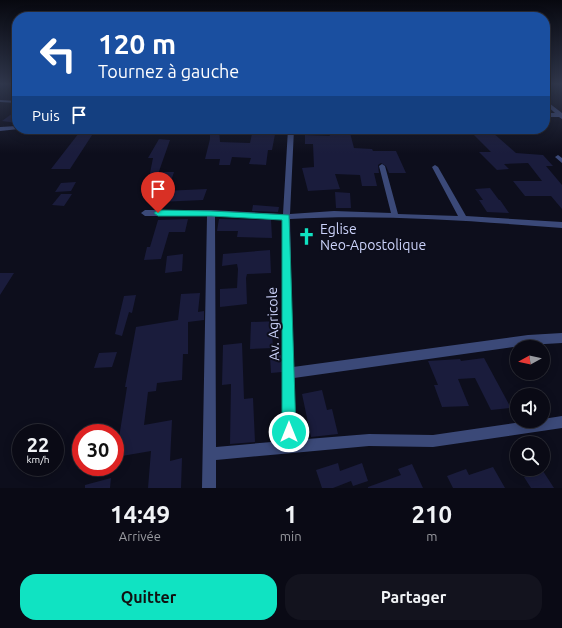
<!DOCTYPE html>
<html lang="fr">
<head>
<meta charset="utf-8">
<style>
	:root { --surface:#0a0a15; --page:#13131e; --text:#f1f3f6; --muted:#999aa0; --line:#2a2b34; --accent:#10e3c2 }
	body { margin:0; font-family:Ubuntu,sans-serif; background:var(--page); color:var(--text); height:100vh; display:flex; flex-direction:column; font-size:15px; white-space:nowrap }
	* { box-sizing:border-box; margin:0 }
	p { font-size:13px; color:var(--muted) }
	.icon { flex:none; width:22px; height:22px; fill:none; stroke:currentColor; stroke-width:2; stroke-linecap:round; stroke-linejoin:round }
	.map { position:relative; height:488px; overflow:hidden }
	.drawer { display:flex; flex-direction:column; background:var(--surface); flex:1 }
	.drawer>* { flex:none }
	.guide { position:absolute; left:12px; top:12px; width:538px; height:122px; border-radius:16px; box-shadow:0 2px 10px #0003,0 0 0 1px var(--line); background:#1a4fa0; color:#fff; overflow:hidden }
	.needle { width:26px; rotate:262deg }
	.fabs { position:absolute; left:510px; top:340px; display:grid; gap:8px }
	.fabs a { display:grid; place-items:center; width:40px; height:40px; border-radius:50%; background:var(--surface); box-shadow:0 2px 10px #0003,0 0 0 1px var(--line); font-size:20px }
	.speed { position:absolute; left:12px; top:424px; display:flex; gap:8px; font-size:20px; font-weight:700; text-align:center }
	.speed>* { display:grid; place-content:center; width:52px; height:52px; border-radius:50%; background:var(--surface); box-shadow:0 2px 10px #0003,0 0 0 1px var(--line); line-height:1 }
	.speed small { font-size:10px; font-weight:400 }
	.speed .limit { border:6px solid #d22; background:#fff; color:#111 }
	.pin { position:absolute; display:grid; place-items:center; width:34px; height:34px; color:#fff; margin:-41px -17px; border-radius:50% 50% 50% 0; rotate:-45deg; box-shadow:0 0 4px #0007 }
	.pin .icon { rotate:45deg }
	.me { position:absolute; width:44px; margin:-22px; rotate:0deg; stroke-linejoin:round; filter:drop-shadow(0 0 3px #0008) }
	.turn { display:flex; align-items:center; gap:14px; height:84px; padding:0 20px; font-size:18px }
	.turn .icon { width:52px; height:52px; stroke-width:2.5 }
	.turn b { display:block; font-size:28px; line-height:34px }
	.then { display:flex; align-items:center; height:38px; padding:0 20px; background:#0003; gap:8px; font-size:15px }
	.eta { display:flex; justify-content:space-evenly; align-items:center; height:68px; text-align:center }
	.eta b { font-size:24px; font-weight:700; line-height:28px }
	.button { display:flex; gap:8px; margin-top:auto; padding:8px 20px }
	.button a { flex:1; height:46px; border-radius:16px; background:var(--accent); color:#111; font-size:16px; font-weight:700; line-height:46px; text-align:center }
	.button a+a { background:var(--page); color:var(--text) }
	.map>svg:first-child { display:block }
</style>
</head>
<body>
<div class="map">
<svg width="562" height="488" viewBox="0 0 562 488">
	<rect width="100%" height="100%" fill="#0d0e1c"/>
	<!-- building -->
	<path fill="#1a1c3c" d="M17 110V123L2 121Z
		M82 129H96L70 169H51Z
		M210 129H219L220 142 250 143 253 129H276L272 150H268L266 165 249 164 251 158 232 157 230 165H219L220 159H205L210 139Z
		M331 129H349L354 148 372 149 373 151H396L406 173H389L386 166 381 163 378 165 379 173H374L377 186H362L360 175 335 174 340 189 308 191 302 168 314 167 313 144H305V135L330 136 329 134H332Z
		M492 132 516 153 543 155 553 166H546L562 185V209L551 196H525L513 181H542L528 163 504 164 509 169 497 170 479 152H491L472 133Z
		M159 139 170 140 157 177 149 178 153 158H148Z
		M162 172H174L171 181H158Z
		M76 182 71 191 55 192 61 183Z
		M490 188 499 200H500L509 213 487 212 479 200H483L475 189Z
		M207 189 203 200 159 202 163 191Z
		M335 192 350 193 351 208H336Z
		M61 194H72L64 206 52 205Z
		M253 205 279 207 278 212 252 211Z
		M188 219 185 232H169L161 259 144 260 147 247H150L158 220Z
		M219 219 271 220 272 238 237 237 238 231H217Z
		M270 250 271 273 247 274 246 278 247 304 220 307V289L237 288 238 269 237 264 222 266 223 254Z
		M183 254 182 271 165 273 167 256Z
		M0 273H14L0 295Z
		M200 293 198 312 204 311V320L188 322V354H183L182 380 157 383 156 391 148 392 144 425 172 420 170 461 182 458 181 488H148L151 451 116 457 127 387H125L136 327 178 320 181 294Z
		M136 295 132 313 129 312 122 336 115 334 124 296Z
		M279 321 280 332H272L273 348 250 349 251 322Z
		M242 343 244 399 253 398 255 442 230 444 231 384 222 385 223 345Z
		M117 352 112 367 94 368 99 353Z
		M281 355 282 372 271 373 270 356Z
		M484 358 511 408 491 410 475 378 458 379 469 406 442 407 434 385H438L428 361 460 359 461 361Z
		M322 390 327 410 332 409 338 434 311 437 302 394Z
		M338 463 340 471 362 463 368 481 353 486 351 481 333 488H322L316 470Z
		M412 464 423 488H368V487L401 475 398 469Z
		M493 467 505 488H453L447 476 466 469 469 475Z
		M543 471 554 488H531L524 477Z
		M111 478 110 488H85V485Z"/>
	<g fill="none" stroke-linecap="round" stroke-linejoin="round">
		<!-- minor -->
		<path fill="#3b4978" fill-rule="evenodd" d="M0 100 17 101V103L0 102Z
			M545 100 562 113V119L559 117H545V113H555L545 104Z
			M17 126V129H19L0 131V127Z
			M288 129H294L290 214 334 211 391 213 379 166 382 164 385 166 398 214 458 216 432 167 435 165 438 167 466 216 562 222V228C472 221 380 214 290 219L293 367 528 335 562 333V343L528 345 294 378 295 440 369 434 433 435 528 421H543V419L562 416V428L433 447 369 446 216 460V488H202L207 216H145L141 213 145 210H211L283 214ZM215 216 283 219V441L216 447Z
			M558 155 562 158V163L555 157Z"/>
	</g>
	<!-- sky -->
	<linearGradient id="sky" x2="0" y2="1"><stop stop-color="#07080f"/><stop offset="0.55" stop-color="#2f364b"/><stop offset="1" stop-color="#2f364b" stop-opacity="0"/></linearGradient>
	<rect width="562" height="153" fill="url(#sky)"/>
	<!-- route -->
	<path fill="#10e3c2" stroke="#0a947e" d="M158 210 211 211 289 215 296 432 294 437 289 439 284 437 282 432V220L211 216H158L154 213Z"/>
	<!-- icons -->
	<defs>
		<symbol id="church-bare" viewBox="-9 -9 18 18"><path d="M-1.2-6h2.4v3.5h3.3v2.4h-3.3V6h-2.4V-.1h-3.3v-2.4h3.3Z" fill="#10e3c2" stroke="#0d0e1c" stroke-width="2.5" paint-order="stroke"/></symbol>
	</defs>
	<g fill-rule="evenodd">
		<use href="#church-bare" x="294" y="224" width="25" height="25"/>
	</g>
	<g text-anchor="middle" stroke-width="4" stroke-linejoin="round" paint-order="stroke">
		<!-- poi labels -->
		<g font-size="14" fill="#ccd3fb" stroke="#0d0e1c" text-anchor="start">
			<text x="320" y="234">Eglise<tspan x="320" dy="16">Neo-Apostolique</tspan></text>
		</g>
		<!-- street labels -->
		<g font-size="14" fill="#ccd3fb" stroke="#0d0e1c">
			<text transform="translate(273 324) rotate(-92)" y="5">Av. Agricole</text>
		</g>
	</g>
</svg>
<div class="fabs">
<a><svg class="needle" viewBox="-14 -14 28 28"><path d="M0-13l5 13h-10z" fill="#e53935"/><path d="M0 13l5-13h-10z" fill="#999aa0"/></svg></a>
<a><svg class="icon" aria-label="sound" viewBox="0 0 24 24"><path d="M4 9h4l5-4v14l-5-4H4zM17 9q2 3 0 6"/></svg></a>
<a><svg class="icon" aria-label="search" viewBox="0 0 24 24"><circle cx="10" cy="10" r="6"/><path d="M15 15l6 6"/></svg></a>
</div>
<div class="speed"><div>22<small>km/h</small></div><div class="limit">30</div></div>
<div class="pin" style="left:158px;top:213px;background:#d93025"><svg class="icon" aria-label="arrive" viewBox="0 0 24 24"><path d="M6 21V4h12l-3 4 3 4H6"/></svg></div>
<svg class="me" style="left:289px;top:432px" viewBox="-20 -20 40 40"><circle r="17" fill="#10e3c2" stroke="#fff" stroke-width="3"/><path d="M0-11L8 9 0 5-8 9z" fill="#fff"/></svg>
<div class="guide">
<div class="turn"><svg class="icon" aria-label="left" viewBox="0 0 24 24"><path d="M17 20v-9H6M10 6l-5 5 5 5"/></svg><div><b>120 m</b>Tournez à gauche</div></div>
<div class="then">Puis<svg class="icon" aria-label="arrive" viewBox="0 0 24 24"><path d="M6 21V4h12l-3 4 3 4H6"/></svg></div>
</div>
</div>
<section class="drawer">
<div class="eta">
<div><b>14:49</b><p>Arrivée</p></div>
<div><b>1</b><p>min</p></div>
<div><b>210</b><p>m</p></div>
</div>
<div class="button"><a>Quitter</a><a>Partager</a></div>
</section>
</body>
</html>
